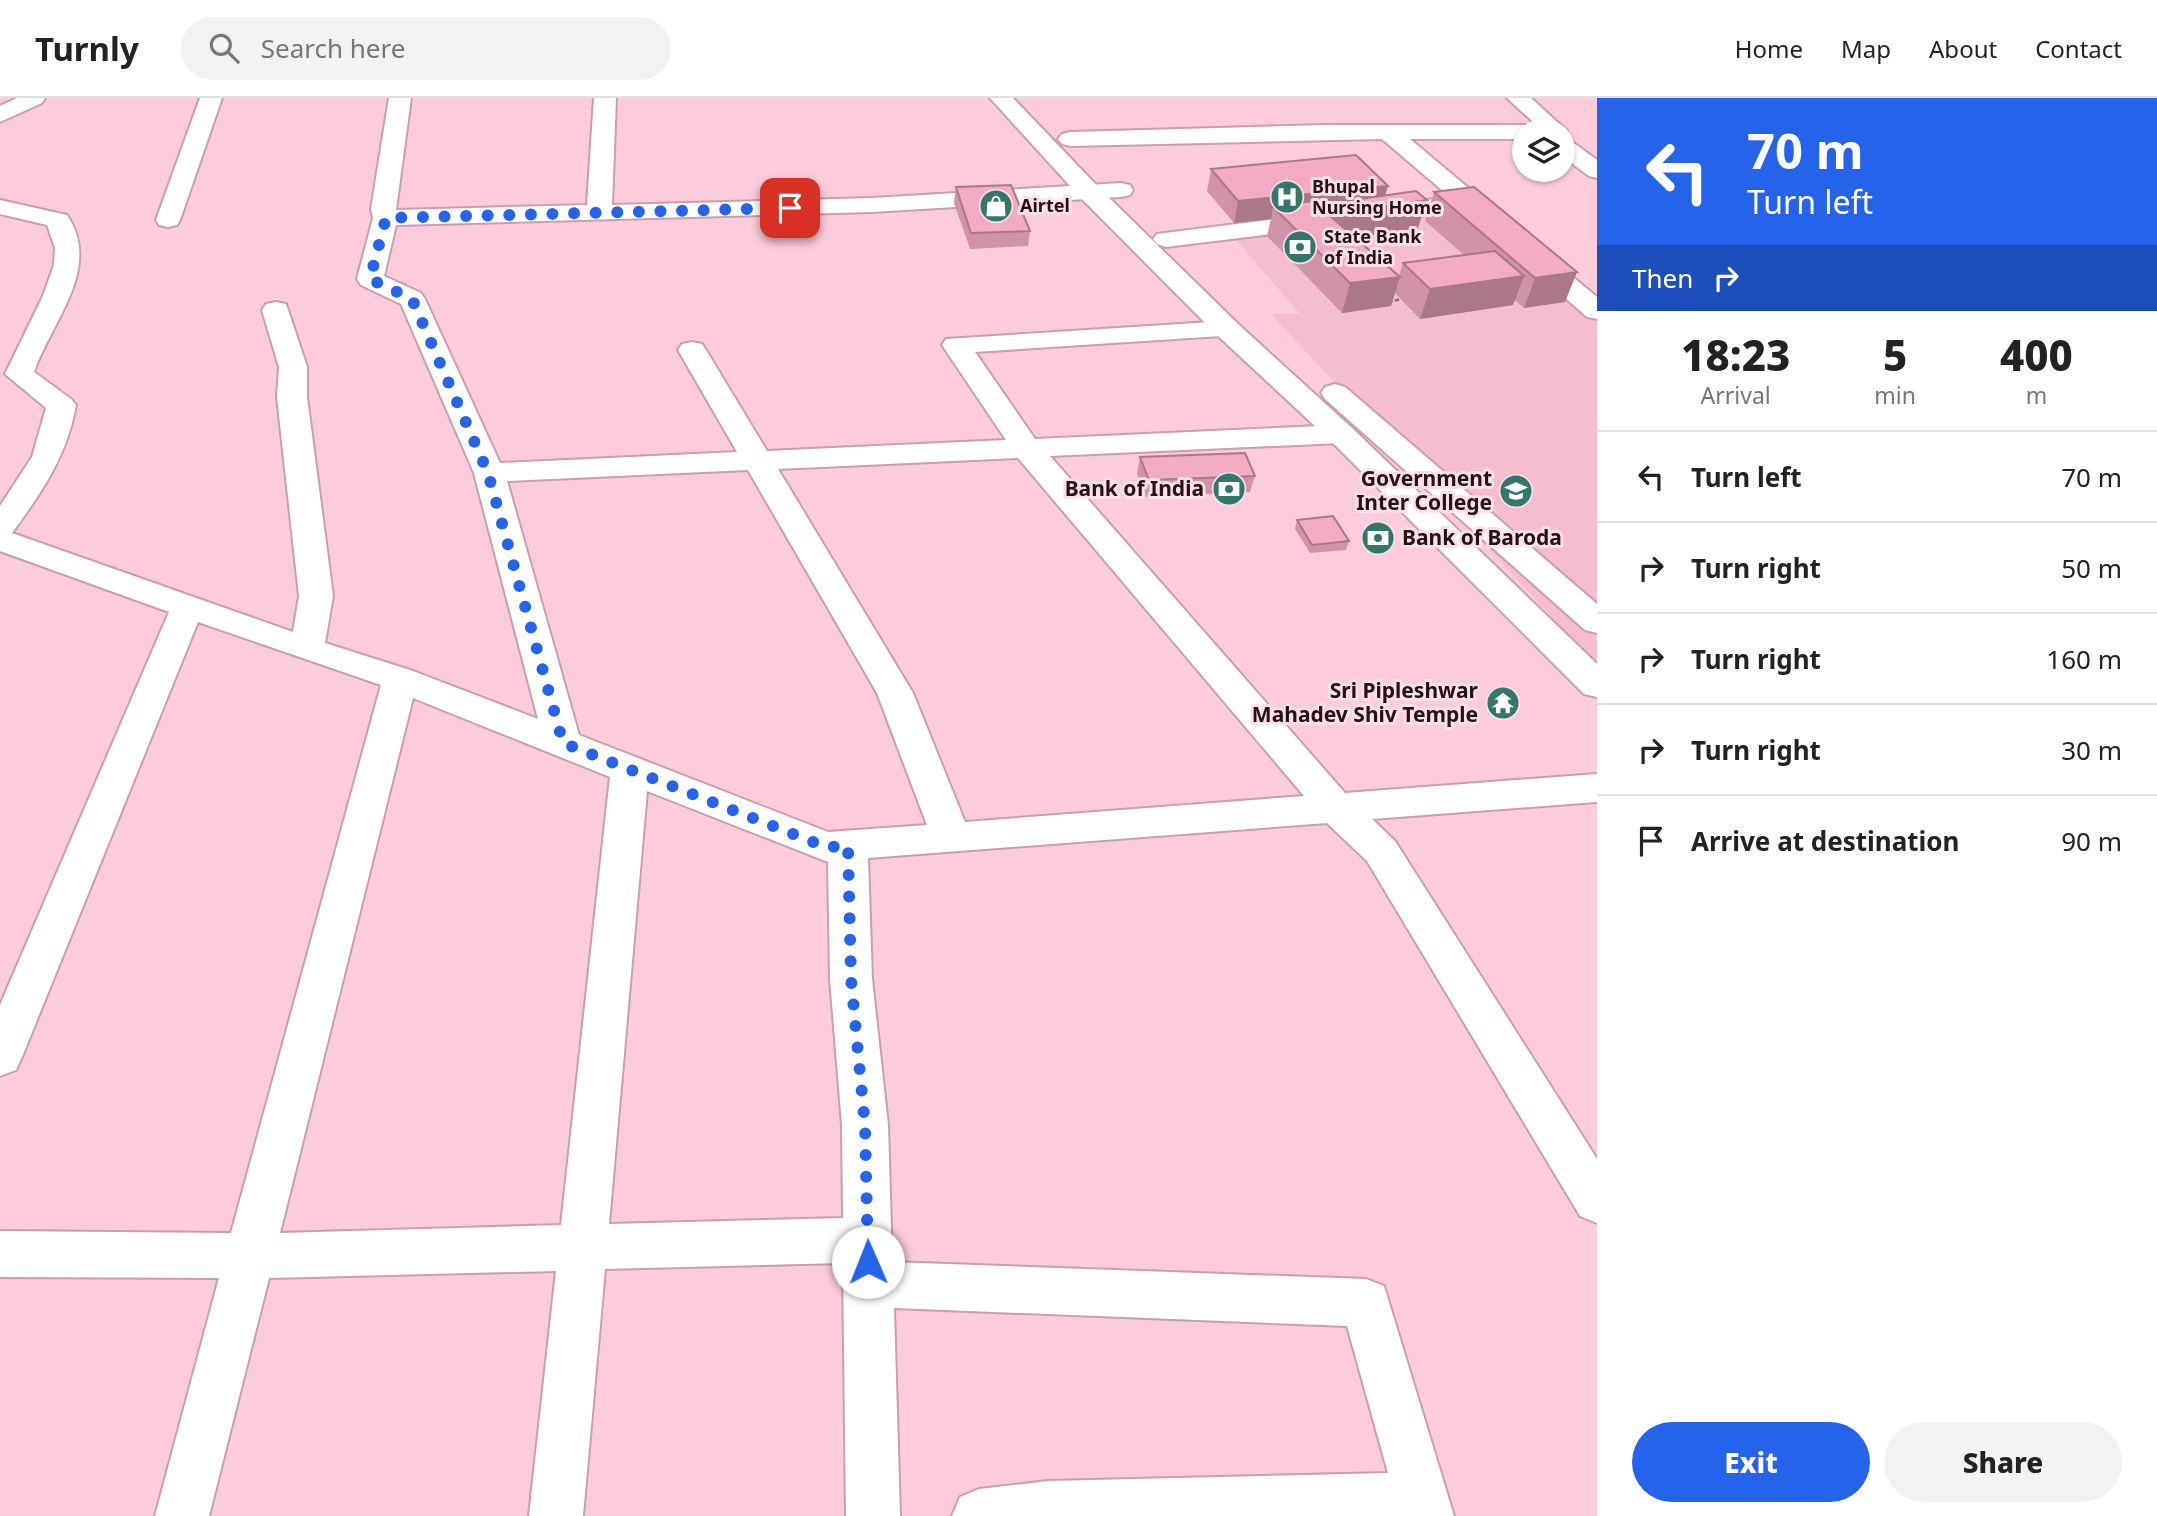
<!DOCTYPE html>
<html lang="en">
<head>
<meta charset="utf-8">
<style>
	:root { --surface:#fff; --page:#f2f2f2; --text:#222; --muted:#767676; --line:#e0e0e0; --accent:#2563eb }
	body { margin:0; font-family:"Noto Sans",sans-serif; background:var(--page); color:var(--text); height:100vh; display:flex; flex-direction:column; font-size:26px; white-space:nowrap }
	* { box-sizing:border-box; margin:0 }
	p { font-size:23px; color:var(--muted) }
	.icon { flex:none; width:38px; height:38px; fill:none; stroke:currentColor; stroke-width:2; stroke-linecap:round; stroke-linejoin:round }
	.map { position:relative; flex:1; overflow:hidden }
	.details { display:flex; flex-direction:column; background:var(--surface); width:560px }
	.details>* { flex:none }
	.banner { background:#2563eb; color:#fff; overflow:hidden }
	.buttons { position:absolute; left:1512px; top:21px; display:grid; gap:14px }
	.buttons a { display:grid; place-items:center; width:63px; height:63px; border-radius:50%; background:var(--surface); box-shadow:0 2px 5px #0004; font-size:35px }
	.pin { position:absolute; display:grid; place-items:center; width:60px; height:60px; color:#fff; margin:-30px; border-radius:14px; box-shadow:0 4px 10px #0006 }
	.me { position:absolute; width:77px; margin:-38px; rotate:359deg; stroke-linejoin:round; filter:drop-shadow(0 0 5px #0008) }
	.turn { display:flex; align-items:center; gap:24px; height:147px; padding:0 35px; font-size:32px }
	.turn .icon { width:91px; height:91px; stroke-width:2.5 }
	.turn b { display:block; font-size:49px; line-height:60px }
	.then { display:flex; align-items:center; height:66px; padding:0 35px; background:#0003; gap:14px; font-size:26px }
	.eta { display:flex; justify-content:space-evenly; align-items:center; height:119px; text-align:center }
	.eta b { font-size:42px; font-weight:800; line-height:49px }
	.button { display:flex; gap:14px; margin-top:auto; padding:14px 35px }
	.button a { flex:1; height:80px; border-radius:42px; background:var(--accent); color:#fff; font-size:28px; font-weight:800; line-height:80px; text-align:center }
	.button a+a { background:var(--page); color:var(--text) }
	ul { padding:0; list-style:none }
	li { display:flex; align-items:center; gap:21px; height:91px; padding:0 35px; border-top:2px solid var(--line) }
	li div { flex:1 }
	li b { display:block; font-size:26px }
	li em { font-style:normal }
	header { display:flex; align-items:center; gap:42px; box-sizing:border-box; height:98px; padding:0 35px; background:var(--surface); border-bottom:2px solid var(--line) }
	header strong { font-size:33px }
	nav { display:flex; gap:38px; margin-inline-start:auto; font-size:24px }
	.search { width:490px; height:63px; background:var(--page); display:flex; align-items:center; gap:18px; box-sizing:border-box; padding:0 24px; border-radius:38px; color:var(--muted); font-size:26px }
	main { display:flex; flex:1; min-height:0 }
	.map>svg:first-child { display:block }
</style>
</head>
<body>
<header>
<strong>Turnly</strong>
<div class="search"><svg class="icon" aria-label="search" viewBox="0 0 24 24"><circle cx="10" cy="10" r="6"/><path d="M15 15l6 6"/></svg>Search here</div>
<nav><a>Home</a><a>Map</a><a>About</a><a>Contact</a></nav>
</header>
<main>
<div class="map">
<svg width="1597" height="1418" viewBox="0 0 1597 1418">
	<rect width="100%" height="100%" fill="#fdccda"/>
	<!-- built -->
	<path fill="#f5bdce" d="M1460 110 1595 214 1579 217H1597V568L1271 216H1300L1232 137Z"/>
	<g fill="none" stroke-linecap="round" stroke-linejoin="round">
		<defs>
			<path id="minor" d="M200 0H222L180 122 177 127 168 129 159 127 156 122Z
				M389 0H411L396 112 587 107 594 0H616L612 107 872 100 1121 85 1130 87 1133 92 1130 97 1121 99 872 114 396 127 384 178 421 195 425 201 500 365 737 354 678 252 682 246 692 244 702 246 706 252 767 353 1006 342 942 247 946 241 1227 223 1237 225 1241 231 1237 237 975 254 1035 341 1341 327 1352 330 1356 336 1352 342 1341 345 1050 358 1345 695 1597 676V704L1372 721 1395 743 1597 1061V1125L1580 1118 1367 763 1327 725 868 760 872 881 888 1027 892 1164 1366 1181 1384 1188 1454 1418H952L960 1399 979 1391 1048 1383 1388 1375 1347 1228 894 1210 900 1418H846L843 1165 605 1171 583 1418H529L556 1173 269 1180 209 1418H155L219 1180 0 1179V1133L231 1135 381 587 198 524 22 959 16 972 0 978V907L169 514 0 453V408L32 359 46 310 5 276 43 198 54 167 55 150 47 127 0 116V102L67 117C103 170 51 224 34 274L71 301 76 307C67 358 42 394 12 435L293 534 299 498 277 299 279 269 262 212 266 206 276 204 286 206 307 269V299L333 498 325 545 413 573 538 621 474 375 401 206 361 187 357 181 373 120 371 111ZM1018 360 1304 698 965 724 913 595 778 371ZM748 372 877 595 927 727 828 734 579 637 507 383ZM413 600 610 679 561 1127 280 1135ZM647 693 828 764 830 881 842 1027 843 1120 609 1126Z
				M1507 0H1531L1567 33 1563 38V33H1543Z
				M1325 27H1524L1532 29 1535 33H1524V41H1410L1491 109 1494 114 1491 119C1479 122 1474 120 1465 112L1166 149 1157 146 1153 141 1157 136 1450 99 1382 41 1070 48 1062 46 1058 41 1062 36 1070 34Z
				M1563 41 1571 43 1597 62V80L1589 78 1563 59Z
				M1530 148 1539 151 1597 199V221L1587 219 1521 161 1517 156 1521 151Z"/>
			<path id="major" d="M17 0H45L42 5 0 24V8Z
				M990 0H1013L1099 90 1237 225 1352 330 1597 566V599L1584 596 1330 342 1217 237 1081 100Z
				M1335 286 1345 289 1597 506V535L1585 532 1325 301 1321 295 1325 289Z"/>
		</defs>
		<!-- minor casing -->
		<use href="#minor" stroke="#cc9eac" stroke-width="4"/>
		<!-- major casing -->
		<use href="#major" stroke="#cc9eac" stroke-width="4"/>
		<!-- path -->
		<path stroke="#8c6b75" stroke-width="2.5" stroke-dasharray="4.5 2.5" stroke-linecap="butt" d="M1388 204 1401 201"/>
		<!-- minor -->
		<use href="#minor" fill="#fff" fill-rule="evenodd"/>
		<!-- major -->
		<use href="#major" fill="#fff" fill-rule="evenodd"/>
	</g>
	<!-- wall -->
	<path fill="#d193a7" d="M1211 71 1388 88 1385 97 1418 130 1355 140 1399 178 1403 165 1464 157 1425 123 1434 94 1565 204 1524 210 1515 202 1513 207 1420 221 1395 195 1391 208 1342 215 1267 138 1271 121 1234 125 1207 93Z
		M956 89 1030 133 1028 148 970 151 954 105Z
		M1140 359 1255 378 1250 394 1146 399 1137 376Z
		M1297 422 1349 443 1346 452 1310 455 1295 431Z"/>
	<!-- shaded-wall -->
	<path fill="#aa7888" d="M1388 88 1382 108 1427 102 1418 130 1328 144 1336 115 1325 106 1323 116 1273 109 1271 121 1234 125 1238 103Z
		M1577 174 1565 204 1524 210 1535 180Z
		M1524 178 1513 207 1420 221 1430 191Z
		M1400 179 1391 208 1342 215 1350 185Z"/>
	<!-- building -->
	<path fill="#f3abc2" stroke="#aa7888" stroke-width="2" d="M1356 57 1388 88 1238 103 1211 71Z
		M1011 87 1030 133 971 135 956 89Z
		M1474 89 1577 174 1535 180 1434 94Z
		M1416 93 1427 102 1336 115 1325 106Z
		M1313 103 1400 179 1350 185 1273 109Z
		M1495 153 1524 178 1430 191 1403 165Z
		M1245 355 1255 378 1149 382 1140 359Z
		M1333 418 1349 443 1312 447 1297 422Z"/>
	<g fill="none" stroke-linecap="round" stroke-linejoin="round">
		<!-- route -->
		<path stroke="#2563eb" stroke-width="12" stroke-dasharray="0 21.6" d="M790 110 386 120 370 181 412 201 488 375 563 645 826 749 848 748 851 881 865 1027 868 1164"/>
	</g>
	<!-- icons -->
	<defs>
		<symbol id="hospital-disc" viewBox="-11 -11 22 22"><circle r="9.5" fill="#33776a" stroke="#fddfe8"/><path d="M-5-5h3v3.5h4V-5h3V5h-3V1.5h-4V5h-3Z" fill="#fff"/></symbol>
		<symbol id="shop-disc" viewBox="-11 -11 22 22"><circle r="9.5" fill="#33776a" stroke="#fddfe8"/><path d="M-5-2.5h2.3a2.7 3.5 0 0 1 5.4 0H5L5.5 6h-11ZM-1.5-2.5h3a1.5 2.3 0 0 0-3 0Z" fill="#fff"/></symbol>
		<symbol id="bank-disc" viewBox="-11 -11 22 22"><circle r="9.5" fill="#33776a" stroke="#fddfe8"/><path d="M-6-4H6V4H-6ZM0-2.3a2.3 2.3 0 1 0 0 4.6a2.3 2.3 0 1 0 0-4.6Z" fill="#fff"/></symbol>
		<symbol id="school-disc" viewBox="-11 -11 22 22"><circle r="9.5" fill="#33776a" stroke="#fddfe8"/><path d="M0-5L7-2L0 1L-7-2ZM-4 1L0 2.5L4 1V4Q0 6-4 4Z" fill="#fff"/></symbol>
		<symbol id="temple-disc" viewBox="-11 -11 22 22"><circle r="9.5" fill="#33776a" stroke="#fddfe8"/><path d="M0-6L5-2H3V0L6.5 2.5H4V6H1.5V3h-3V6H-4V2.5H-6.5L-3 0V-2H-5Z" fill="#fff"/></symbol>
	</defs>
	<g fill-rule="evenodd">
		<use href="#hospital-disc" x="1268" y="80" width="38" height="38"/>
		<use href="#shop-disc" x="977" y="89" width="38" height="38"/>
		<use href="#bank-disc" x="1281" y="130" width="38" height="38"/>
		<use href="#bank-disc" x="1210" y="372" width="38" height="38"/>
		<use href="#school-disc" x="1497" y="374" width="38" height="38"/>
		<use href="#bank-disc" x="1359" y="421" width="38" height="38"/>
		<use href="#temple-disc" x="1484" y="586" width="38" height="38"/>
	</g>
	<g text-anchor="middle" stroke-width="6" stroke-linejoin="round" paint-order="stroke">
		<!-- far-poi labels -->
		<g font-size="18" font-weight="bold" fill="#231218" stroke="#fddfe8" text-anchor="start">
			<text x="1312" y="95">Bhupal<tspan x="1312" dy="21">Nursing Home</tspan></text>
			<text x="1020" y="114">Airtel</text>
			<text x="1324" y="145">State Bank<tspan x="1324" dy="21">of India</tspan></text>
		</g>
		<!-- poi labels -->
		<g font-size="21" font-weight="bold" fill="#231218" stroke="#fddfe8" text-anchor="end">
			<text x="1492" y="388">Government<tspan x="1492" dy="24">Inter College</tspan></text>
			<text x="1204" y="398">Bank of India</text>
			<text x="1402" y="447" text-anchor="start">Bank of Baroda</text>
			<text x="1478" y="600">Sri Pipleshwar<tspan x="1478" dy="24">Mahadev Shiv Temple</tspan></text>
		</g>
	</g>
</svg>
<div class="buttons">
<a><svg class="icon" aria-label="layers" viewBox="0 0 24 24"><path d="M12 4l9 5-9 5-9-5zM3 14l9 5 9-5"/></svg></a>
</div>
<div class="pin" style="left:790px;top:110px;background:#d93025"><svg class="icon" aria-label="arrive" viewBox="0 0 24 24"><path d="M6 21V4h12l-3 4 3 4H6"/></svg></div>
<svg class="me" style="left:868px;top:1164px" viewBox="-20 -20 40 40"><circle r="19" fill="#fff"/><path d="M0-13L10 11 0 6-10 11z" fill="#2563eb"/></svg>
</div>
<section class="details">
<div class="banner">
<div class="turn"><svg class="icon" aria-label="left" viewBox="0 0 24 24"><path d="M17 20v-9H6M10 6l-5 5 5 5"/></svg><div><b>70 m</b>Turn left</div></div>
<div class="then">Then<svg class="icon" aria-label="right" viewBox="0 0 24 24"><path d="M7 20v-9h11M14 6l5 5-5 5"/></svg></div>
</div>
<div class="eta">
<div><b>18:23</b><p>Arrival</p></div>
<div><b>5</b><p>min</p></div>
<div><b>400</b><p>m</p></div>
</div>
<ul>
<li><svg class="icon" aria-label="left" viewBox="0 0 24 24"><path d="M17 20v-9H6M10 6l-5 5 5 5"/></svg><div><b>Turn left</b></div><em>70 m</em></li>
<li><svg class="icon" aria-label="right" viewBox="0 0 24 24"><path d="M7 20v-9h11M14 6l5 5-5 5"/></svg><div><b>Turn right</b></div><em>50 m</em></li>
<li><svg class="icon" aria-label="right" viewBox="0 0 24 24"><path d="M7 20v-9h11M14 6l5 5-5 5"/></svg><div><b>Turn right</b></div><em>160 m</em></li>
<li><svg class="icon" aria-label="right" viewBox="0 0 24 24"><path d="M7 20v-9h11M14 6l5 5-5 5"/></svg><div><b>Turn right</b></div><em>30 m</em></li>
<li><svg class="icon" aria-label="arrive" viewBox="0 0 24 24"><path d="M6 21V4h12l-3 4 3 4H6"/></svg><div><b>Arrive at destination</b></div><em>90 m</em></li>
</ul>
<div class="button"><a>Exit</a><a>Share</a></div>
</section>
</main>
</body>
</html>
